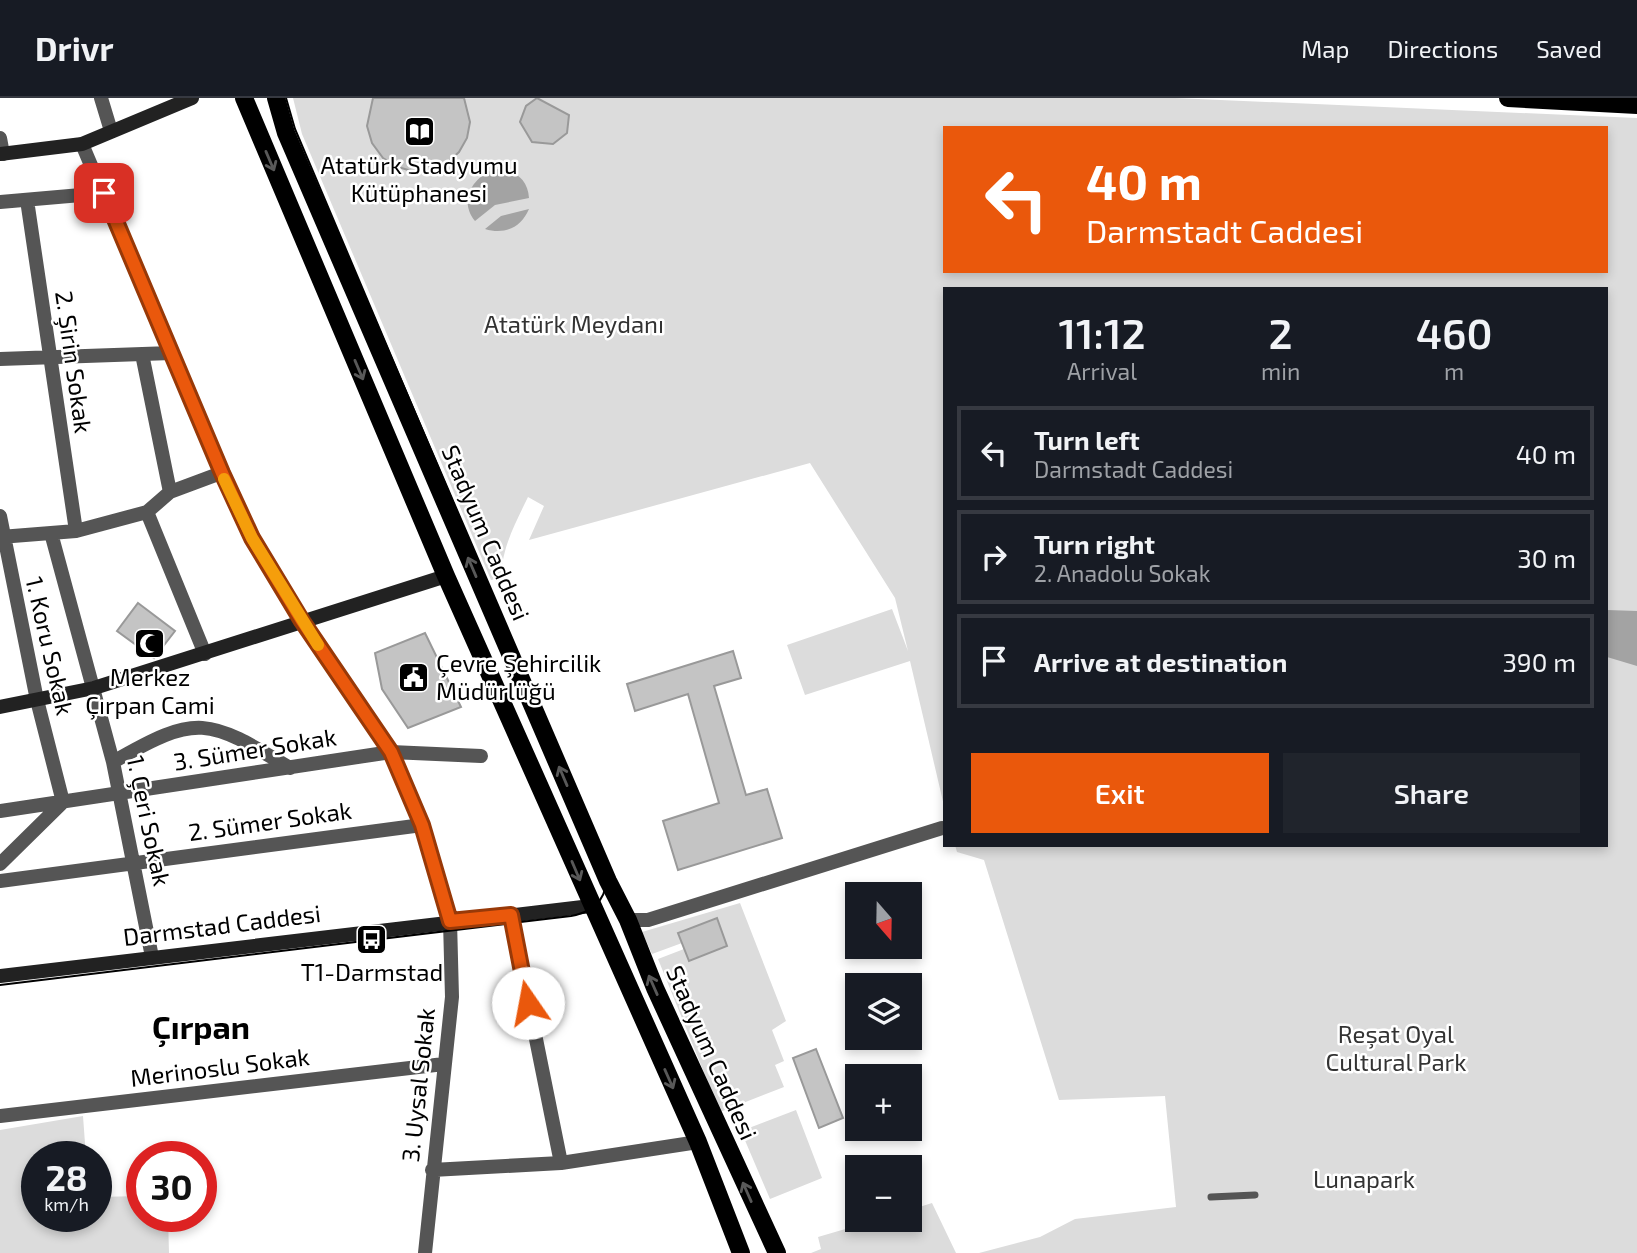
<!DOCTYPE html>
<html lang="en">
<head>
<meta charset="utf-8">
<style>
	:root { --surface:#171b24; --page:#20242c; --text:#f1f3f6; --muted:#9ea1a6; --line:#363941; --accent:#ea580c }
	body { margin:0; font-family:"Exo 2",sans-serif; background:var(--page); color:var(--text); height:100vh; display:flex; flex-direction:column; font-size:26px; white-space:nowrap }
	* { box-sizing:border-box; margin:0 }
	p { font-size:23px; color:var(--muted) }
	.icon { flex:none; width:38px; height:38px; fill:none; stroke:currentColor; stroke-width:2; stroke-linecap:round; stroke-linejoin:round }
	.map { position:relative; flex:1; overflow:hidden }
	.details { position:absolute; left:943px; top:189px; width:665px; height:560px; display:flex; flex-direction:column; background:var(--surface); border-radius:0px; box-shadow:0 4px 10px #0003 }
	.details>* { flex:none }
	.top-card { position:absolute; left:943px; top:28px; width:665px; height:147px; border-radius:0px; box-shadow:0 4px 10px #0003; background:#ea580c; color:#fff; overflow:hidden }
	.needle { width:46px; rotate:160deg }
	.fabs { position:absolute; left:845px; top:784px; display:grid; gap:14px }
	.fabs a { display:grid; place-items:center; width:77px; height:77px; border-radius:0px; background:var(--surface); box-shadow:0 4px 10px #0003; font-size:35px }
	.speed { position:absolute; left:21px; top:1043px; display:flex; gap:14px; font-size:35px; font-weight:700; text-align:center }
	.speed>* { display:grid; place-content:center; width:91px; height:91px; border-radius:50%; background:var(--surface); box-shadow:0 4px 10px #0003; line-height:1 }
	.speed small { font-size:18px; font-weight:400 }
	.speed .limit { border:10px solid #d22; background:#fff; color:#111 }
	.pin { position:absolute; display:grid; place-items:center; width:60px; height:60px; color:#fff; margin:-30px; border-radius:14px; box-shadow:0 4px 10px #0006 }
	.me { position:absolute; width:77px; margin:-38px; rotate:348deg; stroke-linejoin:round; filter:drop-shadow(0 0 5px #0008) }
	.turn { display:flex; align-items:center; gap:24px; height:147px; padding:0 28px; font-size:32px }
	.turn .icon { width:91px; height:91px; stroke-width:2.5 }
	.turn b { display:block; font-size:49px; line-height:60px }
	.eta { display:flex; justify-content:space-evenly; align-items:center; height:119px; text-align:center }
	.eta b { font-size:42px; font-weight:600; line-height:49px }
	.cta { display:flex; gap:14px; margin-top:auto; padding:14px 28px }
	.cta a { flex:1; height:80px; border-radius:0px; background:var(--accent); color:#fff; font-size:28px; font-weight:600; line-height:80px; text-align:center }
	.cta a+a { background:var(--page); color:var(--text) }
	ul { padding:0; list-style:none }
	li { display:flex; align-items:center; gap:21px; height:94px; margin:0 14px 10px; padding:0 14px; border:4px solid var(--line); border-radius:0px }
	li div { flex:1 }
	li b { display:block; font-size:26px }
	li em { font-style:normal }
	header { display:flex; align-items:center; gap:42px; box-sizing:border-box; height:98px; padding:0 35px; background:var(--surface); border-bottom:2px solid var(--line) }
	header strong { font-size:33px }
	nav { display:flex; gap:38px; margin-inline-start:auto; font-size:24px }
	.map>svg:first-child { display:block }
</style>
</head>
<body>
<header>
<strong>Drivr</strong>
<nav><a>Map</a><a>Directions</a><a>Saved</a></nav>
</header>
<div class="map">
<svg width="1637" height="1155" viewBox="0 0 1637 1155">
	<rect width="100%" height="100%" fill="#fff"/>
	<!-- green -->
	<path fill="#dcdcdc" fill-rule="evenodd" d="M293 0H1175L1637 20V1155H979L1040 1139 1075 1121 1176 1109 1165 998 1059 1002 984 762 957 754 955 747H1606V191H945V712L910 563 805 597 787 547 892 511 908 553 895 500 810 365 529 442 544 408 528 399C515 426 502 449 501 480L491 482 302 36ZM945 30H1606V173H945Z
		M740 805 786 923 772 932 784 963 775 967 784 989 720 1014 658 861 684 851 682 845 652 856 642 834Z
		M796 1012 822 1080 770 1101 741 1033Z
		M83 1018 86 1059H37V1118H96V1099L142 1098V1118H168L169 1155H0V1032Z
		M932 1105 956 1155H811L821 1151 818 1139 876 1122H910V1112Z"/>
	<!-- water -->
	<path fill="#a3a3a3" d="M495 71C514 71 528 81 529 100L495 107 475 123C458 102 473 79 495 71Z
		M529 111C521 130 504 137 485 131L501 118Z
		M1607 512 1637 513V568L1607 559Z"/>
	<!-- building -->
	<path fill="#c4c4c4" stroke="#999" stroke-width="2" d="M373 0H464L470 24 467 40 459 54 447 65 433 72 415 74 398 69 383 60 372 45 367 28Z
		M537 0 569 17 567 35 553 46 532 44 520 24 526 8Z
		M138 505 175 533 154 560 117 533Z
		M425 535 461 609 408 630 382 591 375 555Z
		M733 553 741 580 714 588 746 697 767 691 782 740 678 772 663 723 719 705 688 596 635 613 627 586Z
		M717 820 727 848 689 863 678 835Z
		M816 951 843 1020 819 1030 793 960Z"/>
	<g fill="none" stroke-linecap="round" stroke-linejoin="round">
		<!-- lane -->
		<path stroke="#555" stroke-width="7" d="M1211 1099 1255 1097"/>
		<!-- street -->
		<path stroke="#555" stroke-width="14" d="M101 0 111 33
			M0 40 3 56
			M82 46 221 375 252 440 302 523 391 654 422 727 450 823 452 899 425 1155
			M27 102 76 433
			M0 104 104 95
			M142 256 170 394
			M0 261 171 255
			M147 414 205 556
			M0 418 37 602 63 704 0 766
			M51 435 113 664 152 859
			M0 439 76 433 147 414 170 394 221 375
			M113 664C198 615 207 620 290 670
			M0 713 391 654 481 658
			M0 783 422 727
			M511 817 561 1065
			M628 822H648L942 730
			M0 1018 444 966
			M432 1072 561 1065 698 1044"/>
		<!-- secondary -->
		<path stroke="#222" stroke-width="14" d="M0 56 82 46 192 0
			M0 609 94 590 446 478
			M0 878 591 808"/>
		<!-- primary -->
		<path stroke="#000" stroke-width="18" d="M244 0 446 478 698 1044 741 1155
			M276 0 286 35 608 783 628 822 655 890 777 1155
			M1508 0 1637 7"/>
		<!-- tram -->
		<path stroke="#000" stroke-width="2" d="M0 887 571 818C599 813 609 796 607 768L295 31 286 0"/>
	</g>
	<!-- one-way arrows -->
	<defs><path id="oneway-shaft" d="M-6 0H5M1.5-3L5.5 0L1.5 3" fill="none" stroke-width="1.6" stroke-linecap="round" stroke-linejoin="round" transform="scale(1.75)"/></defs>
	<g stroke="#595959">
		<use href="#oneway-shaft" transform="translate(270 63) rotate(67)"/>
		<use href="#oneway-shaft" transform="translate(359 272) rotate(67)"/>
		<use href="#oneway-shaft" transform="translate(472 469) rotate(-113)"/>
		<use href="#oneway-shaft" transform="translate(563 678) rotate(-113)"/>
		<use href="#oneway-shaft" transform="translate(576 773) rotate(67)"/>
		<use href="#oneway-shaft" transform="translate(653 887) rotate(-114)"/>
		<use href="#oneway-shaft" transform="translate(669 981) rotate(66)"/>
		<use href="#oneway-shaft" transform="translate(747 1094) rotate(-114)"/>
	</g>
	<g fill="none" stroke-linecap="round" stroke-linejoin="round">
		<defs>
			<path id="route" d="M104 95 222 375 252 440 302 523 391 654 422 727 450 823 511 817 528 905"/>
		</defs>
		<!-- route casing -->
		<use href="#route" stroke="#983908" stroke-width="18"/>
		<!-- route -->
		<use href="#route" stroke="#ea580c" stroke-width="12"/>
		<!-- slow -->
		<path stroke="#f59e0b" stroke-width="12" d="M224 381 252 440 318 547"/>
	</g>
	<!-- icons -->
	<defs>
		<symbol id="library-square" viewBox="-11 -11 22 22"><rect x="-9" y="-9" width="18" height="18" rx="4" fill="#000" stroke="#fff"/><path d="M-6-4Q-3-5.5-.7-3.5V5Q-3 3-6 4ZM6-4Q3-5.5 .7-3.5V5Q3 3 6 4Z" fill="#fff"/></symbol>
		<symbol id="mosque-square" viewBox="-11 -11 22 22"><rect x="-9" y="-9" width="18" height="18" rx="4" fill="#000" stroke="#fff"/><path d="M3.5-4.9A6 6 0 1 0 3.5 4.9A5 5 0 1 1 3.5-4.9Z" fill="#fff"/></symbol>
		<symbol id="civic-square" viewBox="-11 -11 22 22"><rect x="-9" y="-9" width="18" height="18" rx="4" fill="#000" stroke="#fff"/><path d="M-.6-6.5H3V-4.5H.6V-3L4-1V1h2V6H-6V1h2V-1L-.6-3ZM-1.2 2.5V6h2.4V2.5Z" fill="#fff"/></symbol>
		<symbol id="bus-square" viewBox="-11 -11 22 22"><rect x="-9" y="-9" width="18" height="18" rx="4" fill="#000" stroke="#fff"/><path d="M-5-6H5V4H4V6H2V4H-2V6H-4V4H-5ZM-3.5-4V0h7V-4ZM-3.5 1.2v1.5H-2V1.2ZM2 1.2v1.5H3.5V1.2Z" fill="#fff"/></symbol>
	</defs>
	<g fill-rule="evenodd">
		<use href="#library-square" x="402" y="16" width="35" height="35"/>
		<use href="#mosque-square" x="132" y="528" width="35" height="35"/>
		<use href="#civic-square" x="396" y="562" width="35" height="35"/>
		<use href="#bus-square" x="354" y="824" width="35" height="35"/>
	</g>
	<g text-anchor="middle" stroke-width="5" stroke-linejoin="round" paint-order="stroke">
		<!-- poi labels -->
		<g font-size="24" fill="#000" stroke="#fff">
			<text x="419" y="76">Atatürk Stadyumu<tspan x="419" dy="28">Kütüphanesi</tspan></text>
			<text x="436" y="574" text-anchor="start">Çevre Şehircilik<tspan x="436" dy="28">Müdürlüğü</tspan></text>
			<text x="150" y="588">Merkez<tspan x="150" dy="28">Çırpan Cami</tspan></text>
			<text x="372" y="883">T1-Darmstad</text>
		</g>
		<!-- park labels -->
		<g font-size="24" fill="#333" stroke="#fff">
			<text x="574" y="235">Atatürk Meydanı</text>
			<text x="1396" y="945">Reşat Oyal<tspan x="1396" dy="28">Cultural Park</tspan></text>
			<text x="1364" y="1090">Lunapark</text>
		</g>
		<!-- street labels -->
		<g font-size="24" fill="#000" stroke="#fff">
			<text transform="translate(73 264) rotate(82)" y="8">2. Şirin Sokak</text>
			<text transform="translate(485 435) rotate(67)" y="8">Stadyum Caddesi</text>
			<text transform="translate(49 548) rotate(77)" y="8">1. Koru Sokak</text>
			<text transform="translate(255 652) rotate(-9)" y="8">3. Sümer Sokak</text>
			<text transform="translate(148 723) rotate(78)" y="8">1. Çeri Sokak</text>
			<text transform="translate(270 724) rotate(-8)" y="8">2. Sümer Sokak</text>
			<text transform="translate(222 828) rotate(-7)" y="8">Darmstad Caddesi</text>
			<text transform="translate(711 955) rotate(66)" y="8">Stadyum Caddesi</text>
			<text transform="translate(220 970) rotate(-7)" y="8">Merinoslu Sokak</text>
			<text transform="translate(419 987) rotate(-84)" y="8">3. Uysal Sokak</text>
		</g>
		<!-- district labels -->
		<g font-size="32" font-weight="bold" fill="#000" stroke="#fff">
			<text x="201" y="941">Çırpan</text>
		</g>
	</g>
</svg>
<div class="fabs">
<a><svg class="needle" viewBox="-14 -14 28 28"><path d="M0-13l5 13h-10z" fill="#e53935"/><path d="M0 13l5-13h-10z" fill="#9ea1a6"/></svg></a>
<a><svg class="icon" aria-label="layers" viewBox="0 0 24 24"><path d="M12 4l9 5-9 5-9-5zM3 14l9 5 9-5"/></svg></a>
<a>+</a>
<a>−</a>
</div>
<div class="speed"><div>28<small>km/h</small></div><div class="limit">30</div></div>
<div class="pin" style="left:104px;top:95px;background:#d93025"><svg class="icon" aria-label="arrive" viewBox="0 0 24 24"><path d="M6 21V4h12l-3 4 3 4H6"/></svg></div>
<svg class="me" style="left:528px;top:905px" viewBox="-20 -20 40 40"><circle r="19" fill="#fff"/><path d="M0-13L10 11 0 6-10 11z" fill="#ea580c"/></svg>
<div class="top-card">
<div class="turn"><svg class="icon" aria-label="left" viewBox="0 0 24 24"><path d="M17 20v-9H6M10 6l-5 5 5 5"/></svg><div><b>40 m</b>Darmstadt Caddesi</div></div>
</div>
<section class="details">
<div class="eta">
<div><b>11:12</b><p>Arrival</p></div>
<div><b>2</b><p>min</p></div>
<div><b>460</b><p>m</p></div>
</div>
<ul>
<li><svg class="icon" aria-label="left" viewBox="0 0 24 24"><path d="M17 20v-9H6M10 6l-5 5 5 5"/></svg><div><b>Turn left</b><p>Darmstadt Caddesi</p></div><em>40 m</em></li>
<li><svg class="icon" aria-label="right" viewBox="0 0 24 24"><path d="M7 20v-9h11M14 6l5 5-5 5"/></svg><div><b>Turn right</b><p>2. Anadolu Sokak</p></div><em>30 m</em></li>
<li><svg class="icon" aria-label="arrive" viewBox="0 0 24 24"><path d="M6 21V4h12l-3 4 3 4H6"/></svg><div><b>Arrive at destination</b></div><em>390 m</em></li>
</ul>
<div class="cta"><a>Exit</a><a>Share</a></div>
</section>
</div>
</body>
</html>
